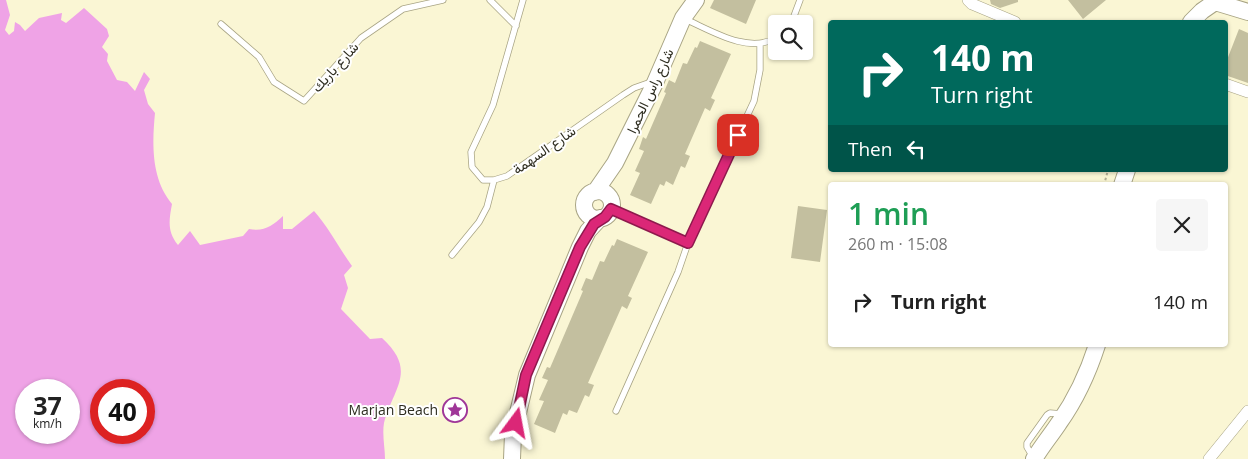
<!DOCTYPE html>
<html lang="en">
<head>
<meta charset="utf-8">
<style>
	:root { --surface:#fff; --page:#f6f6f6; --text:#222; --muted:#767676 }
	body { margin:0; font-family:"Open Sans",Vazirmatn,sans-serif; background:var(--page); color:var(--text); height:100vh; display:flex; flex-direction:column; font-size:19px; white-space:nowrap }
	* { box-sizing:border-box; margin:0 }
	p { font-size:16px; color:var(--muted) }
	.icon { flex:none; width:28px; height:28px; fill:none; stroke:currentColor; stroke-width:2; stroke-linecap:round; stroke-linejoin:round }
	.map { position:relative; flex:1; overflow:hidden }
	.details { position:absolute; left:828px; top:182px; width:400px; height:165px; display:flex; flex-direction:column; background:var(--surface); border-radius:5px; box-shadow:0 1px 4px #0004 }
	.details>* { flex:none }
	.hud { position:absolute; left:828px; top:20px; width:400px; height:152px; border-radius:5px; box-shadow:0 1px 4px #0004; background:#00695c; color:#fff; overflow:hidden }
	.buttons { position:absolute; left:768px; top:15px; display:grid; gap:10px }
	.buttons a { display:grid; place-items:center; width:45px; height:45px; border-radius:5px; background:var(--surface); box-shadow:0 1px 4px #0004; font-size:25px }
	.speed { position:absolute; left:15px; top:379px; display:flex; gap:10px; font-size:25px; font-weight:700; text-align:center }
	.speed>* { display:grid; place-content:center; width:65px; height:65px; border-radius:50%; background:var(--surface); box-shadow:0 1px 4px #0004; line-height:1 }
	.speed small { font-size:12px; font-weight:400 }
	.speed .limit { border:8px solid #d22; background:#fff; color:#111 }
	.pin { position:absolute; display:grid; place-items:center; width:42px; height:42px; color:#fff; margin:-21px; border-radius:10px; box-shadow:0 2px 8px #0006 }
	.me { position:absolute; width:55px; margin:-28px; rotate:13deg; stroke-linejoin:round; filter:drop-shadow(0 0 4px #0008) }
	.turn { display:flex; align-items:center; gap:18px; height:105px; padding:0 20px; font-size:22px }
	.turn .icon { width:65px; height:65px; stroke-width:2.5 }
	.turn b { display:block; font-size:35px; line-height:42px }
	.then { display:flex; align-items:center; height:48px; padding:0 20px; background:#0003; gap:10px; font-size:19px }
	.round { display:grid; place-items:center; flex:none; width:52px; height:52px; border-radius:5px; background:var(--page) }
	.headline { display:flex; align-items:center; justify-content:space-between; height:85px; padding:0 20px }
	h1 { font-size:30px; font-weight:600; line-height:38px; color:#1e9e55 }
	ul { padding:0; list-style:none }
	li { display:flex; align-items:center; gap:15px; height:70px; padding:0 20px }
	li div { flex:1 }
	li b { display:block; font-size:19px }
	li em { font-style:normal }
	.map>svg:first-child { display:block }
</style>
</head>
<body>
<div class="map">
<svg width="1248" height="459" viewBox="0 0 1248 459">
	<rect width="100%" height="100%" fill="#faf6d4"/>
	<!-- water -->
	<path fill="#efa3e6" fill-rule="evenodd" d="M0 0H6L10 15 5 30 9 35 14 31 15 22 20 25 25 31 39 18 62 13 61 20 66 23 84 8 107 29 109 36 102 47 108 54 107 61 117 80 127 82 135 91 144 72 150 79 144 90 148 104 155 113C152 144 151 179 172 204 169 220 167 232 178 245L190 231 200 245 243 236 249 229C264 232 272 226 283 216V229H292L314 211C329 228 339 248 352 266L344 275 348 288 341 309 370 339 382 338C418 371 393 388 384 423 382 434 385 448 385 459H0ZM26 390H69V432H26ZM101 390H144V432H101Z"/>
	<!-- building -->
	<path fill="#c3bf9f" d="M714 0H756L746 24 710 8Z
		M990 0H1018V2L1000 8 991 4Z
		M1068 0H1106L1083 19Z
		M1239 29 1248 33V83L1225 75V65Z
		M700 41 731 54 711 98 715 100 710 111 705 108 685 154 690 156 685 168 681 166 673 185 666 181 664 186 660 184 651 204 630 195 640 173 635 171 644 151 639 149 643 137 646 139 666 93 664 92 669 80 675 83 683 63 687 64 695 47 697 48Z
		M798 206 827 210 820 262 791 258Z
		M617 239 648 252 628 296 632 298 627 309 622 306 588 383 594 385 589 397 585 395 577 413 569 410 567 415 563 413 555 433 534 424 544 401 539 400 548 380 542 378 547 367 550 368 583 291 581 290 586 278 592 280 600 261 604 262 612 245 614 246Z"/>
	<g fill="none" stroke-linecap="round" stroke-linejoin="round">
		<defs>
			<path id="lane" d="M490 0 516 26
				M523 0 493 105 471 152 472 167 483 180H494L507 176 623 95 634 88 651 82
				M685 19C712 31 748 54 776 38
				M221 24 259 57 274 82 304 101 361 38 403 9 443 0
				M791 24 800 0
				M611 209 688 243
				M452 255 479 222 487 207 494 180
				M616 411 678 272 688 243 754 101 760 70V45
				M1033 457 1027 447V443L1047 415 1050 413 1062 414"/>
			<path id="street" d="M968 0 972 4 1015 22
				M1225 84 1248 92
				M1209 459 1248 411"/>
			<path id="secondary" d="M1191 22 1202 11 1215 2 1248 12
				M1122 185 1127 170
				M584 205a14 14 0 1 1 28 0a14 14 0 1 1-28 0Z
				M595 192 615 163 654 85 683 18 696 0
				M512 459 513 434 527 375 580 247 588 231 600 218
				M1034 459C1042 446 1051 435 1059 423 1076 399 1088 373 1097 345"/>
		</defs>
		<!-- lane casing -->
		<use href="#lane" stroke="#a8a484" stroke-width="7"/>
		<!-- street casing -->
		<use href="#street" stroke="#a8a484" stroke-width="12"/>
		<!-- secondary casing -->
		<use href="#secondary" stroke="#a8a484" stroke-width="18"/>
		<!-- path -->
		<path stroke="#b3b096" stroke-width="2" stroke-dasharray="2.5 2.5" stroke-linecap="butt" d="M1104 185 1108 170
			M527 442 528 432"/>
		<!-- lane -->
		<use href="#lane" stroke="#fff" stroke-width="5.5"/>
		<!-- street -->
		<use href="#street" stroke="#fff" stroke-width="11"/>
		<!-- secondary -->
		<use href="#secondary" stroke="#fff" stroke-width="16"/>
	</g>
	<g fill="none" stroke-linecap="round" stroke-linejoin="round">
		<defs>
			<path id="route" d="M516 423 526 375 580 247 594 224 605 217 611 209 688 243 738 135"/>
		</defs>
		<!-- route casing -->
		<use href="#route" stroke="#8e194d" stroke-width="12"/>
		<!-- route -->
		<use href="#route" stroke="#db2777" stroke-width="9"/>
	</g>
	<!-- icons -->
	<defs>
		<symbol id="sight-ring" viewBox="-11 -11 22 22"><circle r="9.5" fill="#fff" stroke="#9f3698" stroke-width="1.5"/><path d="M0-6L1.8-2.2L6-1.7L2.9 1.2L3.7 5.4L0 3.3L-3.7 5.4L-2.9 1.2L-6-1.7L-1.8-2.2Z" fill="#9f3698"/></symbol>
	</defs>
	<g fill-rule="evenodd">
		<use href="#sight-ring" x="441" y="396" width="28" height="28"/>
	</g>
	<g text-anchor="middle" stroke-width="4" stroke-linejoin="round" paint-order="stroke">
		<!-- street labels -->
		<g font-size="14" fill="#2e2d20" stroke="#fff">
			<text transform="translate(335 67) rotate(-48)" y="5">شارع باريك</text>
			<text transform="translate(650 91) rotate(-65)" y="5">شارع راس الحمرا</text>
			<text transform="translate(544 150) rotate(-35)" y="5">شارع السهمة</text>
		</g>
		<!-- poi labels -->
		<g font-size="14" fill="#2e2d20" stroke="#fff" text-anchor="end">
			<text x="438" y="415">Marjan Beach</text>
		</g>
	</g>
</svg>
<div class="buttons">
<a><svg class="icon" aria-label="search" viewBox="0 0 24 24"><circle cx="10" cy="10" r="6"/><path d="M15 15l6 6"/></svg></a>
</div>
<div class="speed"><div>37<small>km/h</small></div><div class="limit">40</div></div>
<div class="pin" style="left:738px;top:135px;background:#d93025"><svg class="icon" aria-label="arrive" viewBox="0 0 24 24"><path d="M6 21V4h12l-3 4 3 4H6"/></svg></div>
<svg class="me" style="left:516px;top:423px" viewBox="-20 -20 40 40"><path d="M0-17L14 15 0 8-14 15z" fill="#db2777" stroke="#fff" stroke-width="4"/></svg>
<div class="hud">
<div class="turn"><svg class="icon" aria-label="right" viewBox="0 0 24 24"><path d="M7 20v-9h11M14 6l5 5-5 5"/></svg><div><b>140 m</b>Turn right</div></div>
<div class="then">Then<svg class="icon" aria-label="left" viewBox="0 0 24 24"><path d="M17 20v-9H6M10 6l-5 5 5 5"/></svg></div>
</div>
<section class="details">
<div class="headline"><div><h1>1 min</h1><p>260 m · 15:08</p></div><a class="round"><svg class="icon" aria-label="close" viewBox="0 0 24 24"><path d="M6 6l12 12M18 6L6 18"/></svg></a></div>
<ul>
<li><svg class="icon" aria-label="right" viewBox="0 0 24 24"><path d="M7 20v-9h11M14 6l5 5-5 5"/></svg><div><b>Turn right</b></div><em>140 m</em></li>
</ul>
</section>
</div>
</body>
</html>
